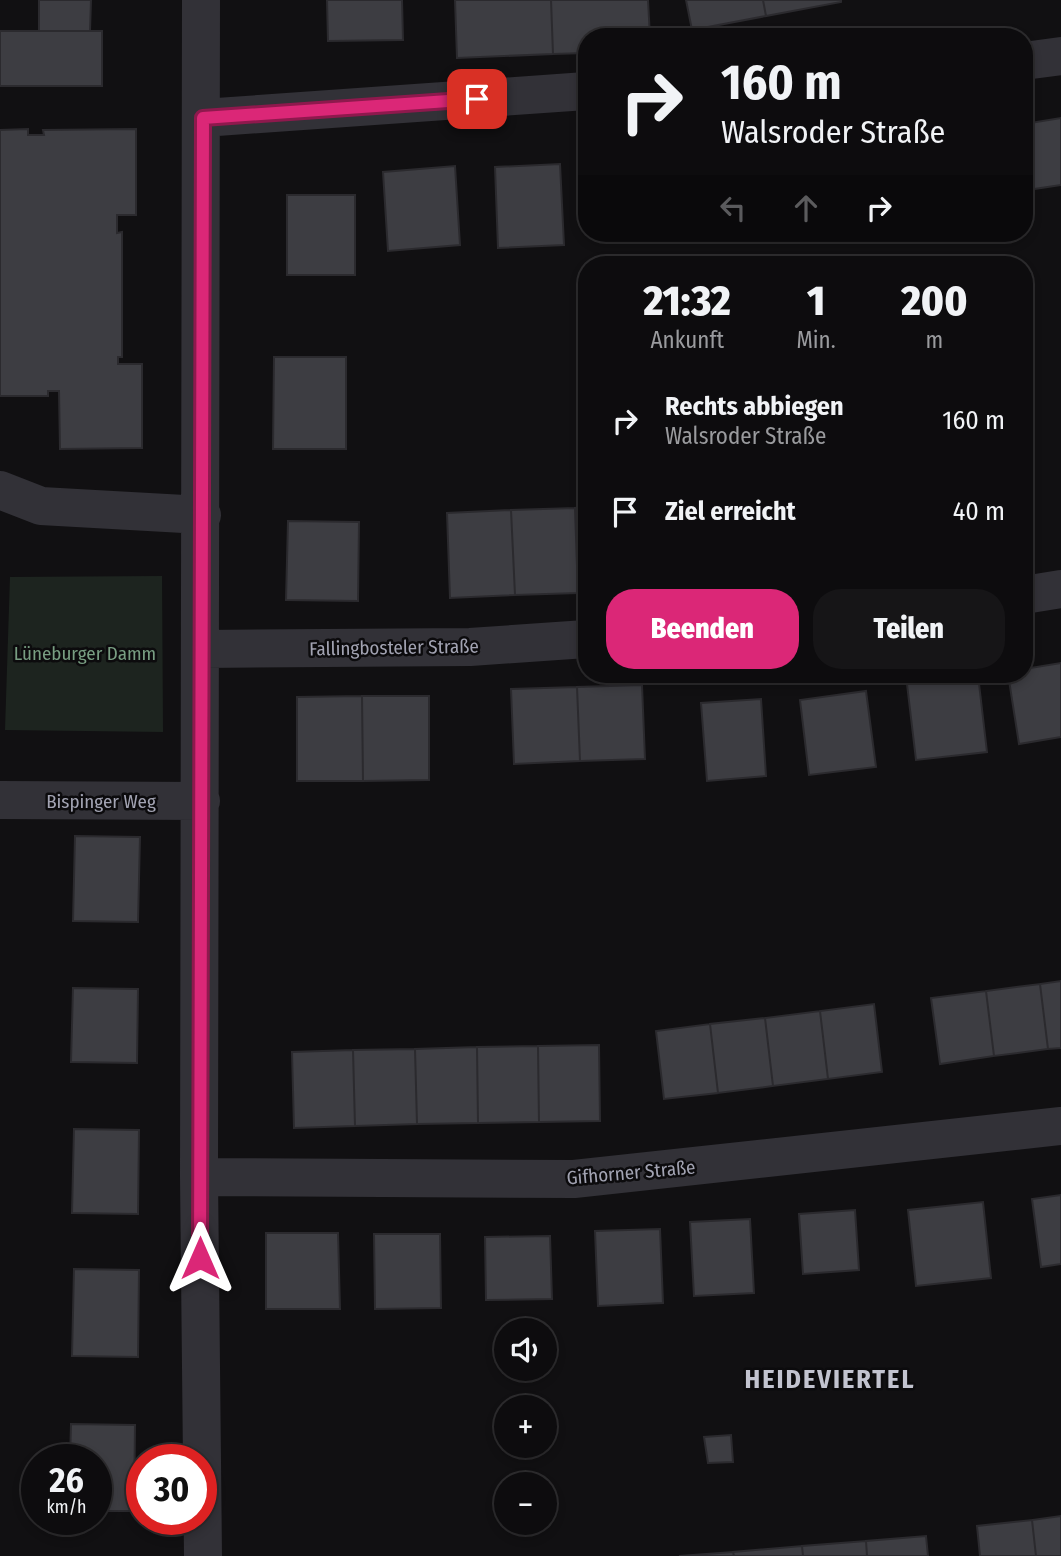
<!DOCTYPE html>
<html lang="de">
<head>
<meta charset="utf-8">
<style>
	:root { --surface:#0d0c0e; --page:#161517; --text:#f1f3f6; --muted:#9a9b9e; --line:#2d2c2e; --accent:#db2777 }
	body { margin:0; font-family:"Fira Sans Condensed",sans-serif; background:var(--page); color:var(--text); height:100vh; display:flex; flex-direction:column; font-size:26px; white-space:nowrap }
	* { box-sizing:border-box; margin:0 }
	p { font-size:23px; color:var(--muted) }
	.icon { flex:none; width:38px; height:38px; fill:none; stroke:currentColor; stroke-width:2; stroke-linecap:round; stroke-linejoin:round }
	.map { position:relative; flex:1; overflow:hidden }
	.panel { position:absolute; left:578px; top:256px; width:455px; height:427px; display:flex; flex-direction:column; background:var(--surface); border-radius:28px; box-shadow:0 4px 10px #0003,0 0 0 2px var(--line) }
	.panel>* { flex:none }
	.hud { position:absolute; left:578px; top:28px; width:455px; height:214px; border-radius:28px; box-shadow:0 4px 10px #0003,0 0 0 2px var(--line); background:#0d0c0e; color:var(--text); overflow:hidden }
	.fabs { position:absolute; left:494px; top:1318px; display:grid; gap:14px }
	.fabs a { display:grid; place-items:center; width:63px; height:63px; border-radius:50%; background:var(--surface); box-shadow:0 4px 10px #0003,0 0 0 2px var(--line); font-size:35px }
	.speed { position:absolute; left:21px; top:1444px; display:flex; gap:14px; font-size:35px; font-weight:700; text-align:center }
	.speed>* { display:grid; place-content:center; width:91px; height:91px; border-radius:50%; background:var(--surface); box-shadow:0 4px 10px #0003,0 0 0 2px var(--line); line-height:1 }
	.speed small { font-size:18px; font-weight:400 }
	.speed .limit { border:10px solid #d22; background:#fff; color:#111 }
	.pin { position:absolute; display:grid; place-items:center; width:60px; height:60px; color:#fff; margin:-30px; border-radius:14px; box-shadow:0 4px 10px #0006 }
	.me { position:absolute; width:77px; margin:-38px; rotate:0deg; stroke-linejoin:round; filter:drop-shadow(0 0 5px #0008) }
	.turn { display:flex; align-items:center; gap:24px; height:147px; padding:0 28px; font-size:32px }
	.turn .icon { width:91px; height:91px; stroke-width:2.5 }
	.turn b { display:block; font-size:49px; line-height:60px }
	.lanes { display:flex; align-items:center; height:66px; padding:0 28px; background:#0003; justify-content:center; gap:35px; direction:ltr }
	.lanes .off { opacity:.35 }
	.eta { display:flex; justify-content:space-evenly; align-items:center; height:119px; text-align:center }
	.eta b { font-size:42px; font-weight:800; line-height:49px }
	.primary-button { display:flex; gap:14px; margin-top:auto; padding:14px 28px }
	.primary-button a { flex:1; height:80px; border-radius:28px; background:var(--accent); color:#fff; font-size:28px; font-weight:800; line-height:80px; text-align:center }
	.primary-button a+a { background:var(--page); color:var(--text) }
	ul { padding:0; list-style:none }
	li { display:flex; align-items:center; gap:21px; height:91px; padding:0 28px }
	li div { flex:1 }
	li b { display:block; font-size:26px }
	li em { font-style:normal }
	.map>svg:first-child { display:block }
</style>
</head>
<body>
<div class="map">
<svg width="1061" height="1556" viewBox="0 0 1061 1556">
	<rect width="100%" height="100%" fill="#111012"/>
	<!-- green -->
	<path fill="#1d241f" d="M162 576 163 732 5 730 10 577Z"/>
	<!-- building -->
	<path fill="#3d3d42" stroke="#2b2a2e" stroke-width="2" d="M39 0H91L90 31H39Z
		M327 0H402L403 40 328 41Z
		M455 0H551L553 54 457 58Z
		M551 0H648L650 37H586V53L553 54Z
		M686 0H763L766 16 692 30Z
		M763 0H841V2L766 16Z
		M0 31H102V86H0Z
		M1061 118V185L1034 189 1024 124Z
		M1024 125 1034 189 1024 191Z
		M28 129V135H44L43 130 136 129V215H117V233L122 232V357H118V364H142V448L60 449 59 391H48V396H0V130Z
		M560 164 564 245 498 248 495 167Z
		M455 166 460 245 388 251 383 172Z
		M287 195H355V275H287Z
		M600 233H670V239L600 242Z
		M274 357H346V449H273Z
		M1024 494 1029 544 1024 545Z
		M586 507V592L578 593 575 508Z
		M575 508 578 593 515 595 511 510Z
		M511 510 515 595 450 598 447 513Z
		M288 521 359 522 358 601 286 600Z
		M1061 663V737L1019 744 1008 674H1024V669Z
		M978 675 987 752 916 760 907 684Z
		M642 685 645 759 580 761 577 687Z
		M577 687 580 761 514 764 511 689Z
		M866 691 876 767 809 775 800 700Z
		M362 696H429V780L363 781Z
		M362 696 363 781H297V697Z
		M761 699 766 776 707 781 701 703Z
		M75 836 140 837 138 922 73 921Z
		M1061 981V1048L1048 1049 1040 984Z
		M1040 984 1048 1049 994 1056 986 991Z
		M73 988 138 989 137 1063 71 1062Z
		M986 991 994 1056 940 1064 931 998Z
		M874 1004 882 1072 828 1079 820 1011Z
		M820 1011 828 1079 773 1086 765 1018Z
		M765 1018 773 1086 718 1093 710 1024Z
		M710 1024 718 1093 664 1099 656 1031Z
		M599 1045 600 1121 539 1122 538 1046Z
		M538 1046 539 1122 478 1123 477 1047Z
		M477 1047 478 1123 417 1124 415 1049Z
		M415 1049 417 1124 355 1126 353 1050Z
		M353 1050 355 1126 294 1128 292 1052Z
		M74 1129 139 1130 138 1214 72 1213Z
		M1061 1195V1264L1041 1267 1032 1199Z
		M983 1202 991 1278 916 1286 908 1210Z
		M855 1210 859 1270 803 1274 799 1214Z
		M750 1219 754 1293 694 1296 690 1222Z
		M660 1229 663 1303 598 1306 595 1231Z
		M266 1233H338L340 1309H266Z
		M374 1234H440L441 1308 375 1309Z
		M550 1236 552 1299 486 1300 485 1237Z
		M74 1269 139 1270 138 1357 72 1356Z
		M71 1424 135 1425 134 1511H96V1460H70Z
		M731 1435 733 1462 708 1463 704 1437Z
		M1061 1516V1556H1036L1032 1520Z
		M1032 1520 1036 1556H980L977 1526Z
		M926 1536 928 1556H867L866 1541Z
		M866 1541 867 1556H803L802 1546Z
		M802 1546 803 1556H734L733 1552Z
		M733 1552 734 1556H679Z"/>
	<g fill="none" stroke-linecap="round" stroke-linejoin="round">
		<!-- minor -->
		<path stroke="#323137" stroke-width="38" d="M201 0 199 1177 203 1556
			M1024 61 1061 56
			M203 118 586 91
			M0 490 41 506 202 515
			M1024 595 1061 589
			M202 649 470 647 586 639
			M0 800 201 801
			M199 1177 574 1179 1061 1126"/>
	</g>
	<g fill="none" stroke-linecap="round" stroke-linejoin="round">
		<defs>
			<path id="route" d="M200 1258 203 118 477 99"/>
		</defs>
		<!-- route casing -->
		<use href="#route" stroke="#8e194d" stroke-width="18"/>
		<!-- route -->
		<use href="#route" stroke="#db2777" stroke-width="12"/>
	</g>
	<g text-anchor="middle" stroke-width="5" stroke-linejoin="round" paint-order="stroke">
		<!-- street labels -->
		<g font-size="19" fill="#a2a3b2" stroke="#0c0b0d">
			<text transform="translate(394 647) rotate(-1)" y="7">Fallingbosteler Straße</text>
			<text x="101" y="808">Bispinger Weg</text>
			<text transform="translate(631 1172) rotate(-5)" y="7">Gifhorner Straße</text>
		</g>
		<!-- park labels -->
		<g font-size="19" fill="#789e82" stroke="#0c0b0d">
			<text x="85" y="660">Lüneburger Damm</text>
		</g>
		<!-- district labels -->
		<g font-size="26" font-weight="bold" letter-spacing="2" fill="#c2c3cf" stroke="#0c0b0d">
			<text x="830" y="1388">HEIDEVIERTEL</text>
		</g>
	</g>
</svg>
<div class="fabs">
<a><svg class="icon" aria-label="sound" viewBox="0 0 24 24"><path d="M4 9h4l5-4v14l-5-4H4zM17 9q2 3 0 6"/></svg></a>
<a>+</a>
<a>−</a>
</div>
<div class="speed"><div>26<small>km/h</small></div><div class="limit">30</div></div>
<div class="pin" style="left:477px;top:99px;background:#d93025"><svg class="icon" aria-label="arrive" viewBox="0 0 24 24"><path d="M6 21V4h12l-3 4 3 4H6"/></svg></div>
<svg class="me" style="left:200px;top:1258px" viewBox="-20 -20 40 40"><path d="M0-17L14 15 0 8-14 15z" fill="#db2777" stroke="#fff" stroke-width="4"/></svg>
<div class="hud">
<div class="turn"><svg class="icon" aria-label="right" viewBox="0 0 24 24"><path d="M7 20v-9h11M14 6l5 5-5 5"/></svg><div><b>160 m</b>Walsroder Straße</div></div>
<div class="lanes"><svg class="icon off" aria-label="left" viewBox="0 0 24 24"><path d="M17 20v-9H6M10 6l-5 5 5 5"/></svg><svg class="icon off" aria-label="ahead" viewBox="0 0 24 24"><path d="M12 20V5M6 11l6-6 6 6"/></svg><svg class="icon" aria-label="right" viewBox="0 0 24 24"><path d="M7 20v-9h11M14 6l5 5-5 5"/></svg></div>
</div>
<section class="panel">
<div class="eta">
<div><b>21:32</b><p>Ankunft</p></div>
<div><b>1</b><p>Min.</p></div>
<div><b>200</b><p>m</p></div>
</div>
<ul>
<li><svg class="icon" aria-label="right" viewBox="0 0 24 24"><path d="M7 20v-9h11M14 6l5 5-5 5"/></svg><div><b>Rechts abbiegen</b><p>Walsroder Straße</p></div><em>160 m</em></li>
<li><svg class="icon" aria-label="arrive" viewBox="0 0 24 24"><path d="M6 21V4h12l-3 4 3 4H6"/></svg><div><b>Ziel erreicht</b></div><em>40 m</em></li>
</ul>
<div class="primary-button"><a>Beenden</a><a>Teilen</a></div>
</section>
</div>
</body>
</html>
